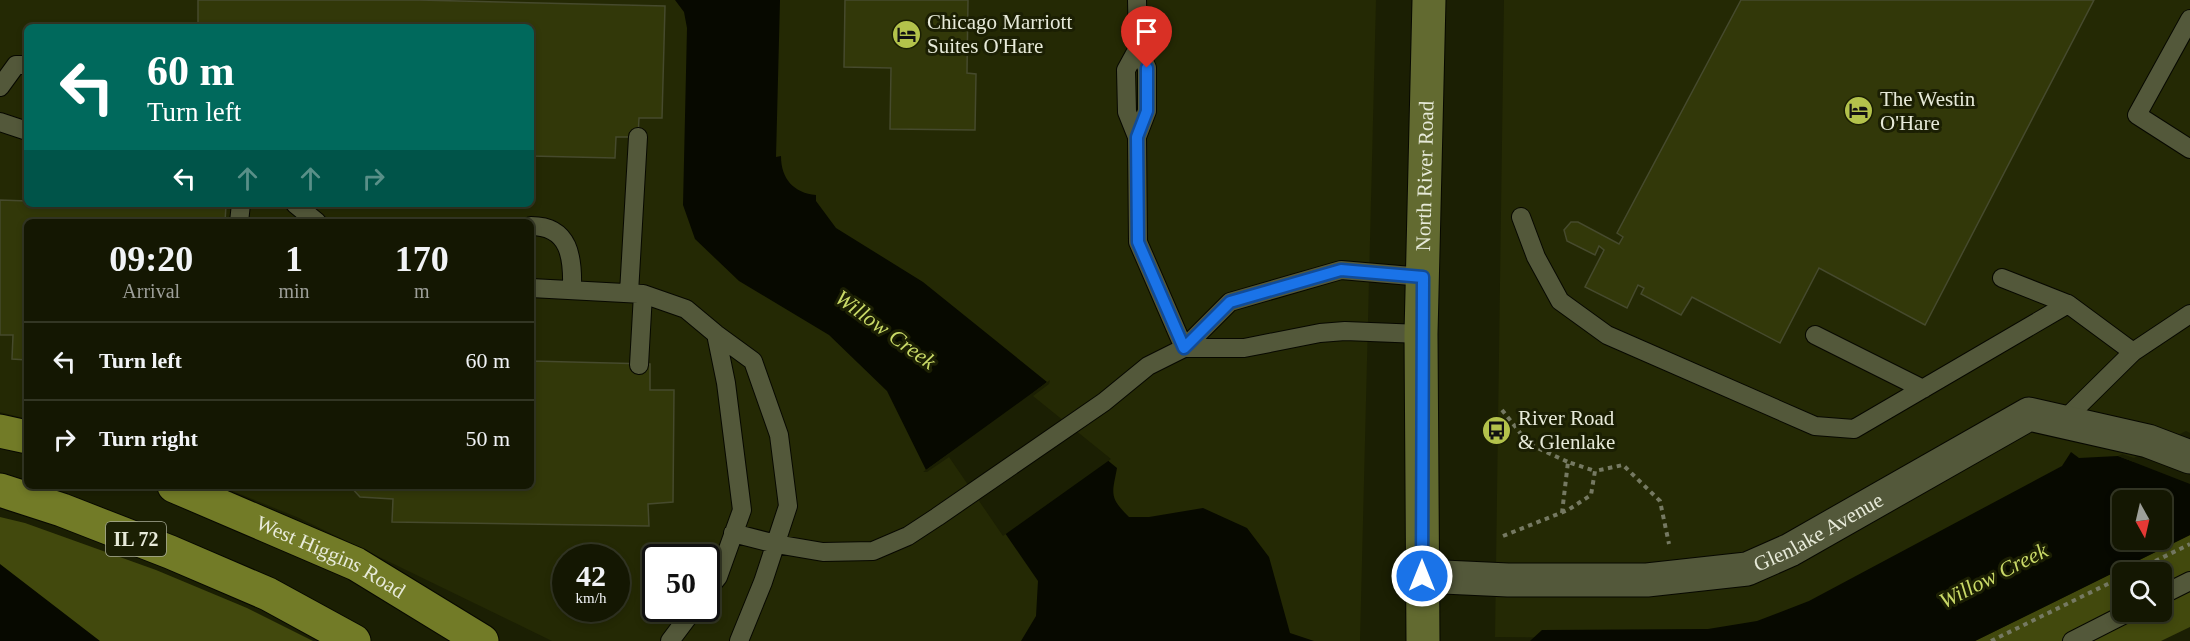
<!DOCTYPE html>
<html lang="en">
<head>
<meta charset="utf-8">
<style>
	:root { --surface:#141702; --page:#212411; --text:#f1f3f6; --muted:#9d9f99; --line:#333624 }
	body { margin:0; font-family:"Times New Roman",serif; background:var(--page); color:var(--text); height:100vh; display:flex; flex-direction:column; font-size:22px; white-space:nowrap }
	* { box-sizing:border-box; margin:0 }
	p { font-size:20px; color:var(--muted) }
	.icon { flex:none; width:33px; height:33px; fill:none; stroke:currentColor; stroke-width:2; stroke-linecap:round; stroke-linejoin:round }
	.map { position:relative; flex:1; overflow:hidden }
	.side { position:absolute; left:24px; top:219px; width:510px; height:270px; display:flex; flex-direction:column; background:var(--surface); border-radius:9px; box-shadow:0 3px 9px #0003,0 0 0 2px var(--line) }
	.side>* { flex:none }
	.guide { position:absolute; left:24px; top:24px; width:510px; height:183px; border-radius:9px; box-shadow:0 3px 9px #0003,0 0 0 2px var(--line); background:#00695c; color:#fff; overflow:hidden }
	.needle { width:39px; rotate:172deg }
	.tools { position:absolute; left:2112px; top:490px; display:grid; gap:12px }
	.tools a { display:grid; place-items:center; width:60px; height:60px; border-radius:9px; background:var(--surface); box-shadow:0 3px 9px #0003,0 0 0 2px var(--line); font-size:30px }
	.speed { position:absolute; left:552px; top:544px; display:flex; gap:12px; font-size:30px; font-weight:700; text-align:center }
	.speed>* { display:grid; place-content:center; width:78px; height:78px; border-radius:50%; background:var(--surface); box-shadow:0 3px 9px #0003,0 0 0 2px var(--line); line-height:1 }
	.speed small { font-size:15px; font-weight:400 }
	.speed .limit { border:3px solid #111; border-radius:9px; background:#fff; color:#111 }
	.pin { position:absolute; display:grid; place-items:center; width:51px; height:51px; color:#fff; margin:-62px -26px; border-radius:50% 50% 50% 0; rotate:-45deg; box-shadow:0 0 6px #0007 }
	.pin .icon { rotate:45deg }
	.me { position:absolute; width:66px; margin:-33px; rotate:0deg; stroke-linejoin:round; filter:drop-shadow(0 0 4px #0008) }
	.turn { display:flex; align-items:center; gap:21px; height:126px; padding:0 24px; font-size:27px }
	.turn .icon { width:78px; height:78px; stroke-width:2.5 }
	.turn b { display:block; font-size:42px; line-height:51px }
	.lanes { display:flex; align-items:center; height:57px; padding:0 24px; background:#0003; justify-content:center; gap:30px; direction:ltr }
	.lanes .off { opacity:.35 }
	.eta { display:flex; justify-content:space-evenly; align-items:center; height:102px; text-align:center }
	.eta b { font-size:36px; font-weight:700; line-height:42px }
	ul { padding:0; list-style:none }
	li { display:flex; align-items:center; gap:18px; height:78px; padding:0 24px; border-top:2px solid var(--line) }
	li div { flex:1 }
	li b { display:block; font-size:22px }
	li em { font-style:normal }
	.map>svg:first-child { display:block }
</style>
</head>
<body>
<div class="map">
<svg width="2190" height="641" viewBox="0 0 2190 641">
	<rect width="100%" height="100%" fill="#1b1f03"/>
	<!-- built -->
	<path fill="#242904" fill-rule="evenodd" d="M0 0H1376L1360 641H552L299 518 220 486H531V222H27V419L0 412ZM27 27H531V204H27ZM566 558H616V609H566ZM656 558H706V609H656Z
		M1504 0H2190V433L1883 591 1778 640 1495 637Z"/>
	<!-- green -->
	<path fill="#42490d" fill-rule="evenodd" d="M0 517 25 523 156 570 247 608 313 641H0Z
		M2190 535V627L2161 641H1975ZM2122 573H2162V612H2122Z"/>
	<!-- water -->
	<path fill="#070900" fill-rule="evenodd" d="M675 0H780L776 157 781 156C781 179 794 193 816 195V201L836 228 923 282 1047 382 1029 396 1117 468C1112 495 1109 497 1129 517H1149L1203 508 1247 528 1269 557 1290 633 1314 641H1021L1036 616 1038 581 950 453 926 470 887 391 829 335 739 281 695 239 683 205 687 28 684 12Z
		M2190 433V535L1975 641H1530L1542 630 1708 629 1757 621 1809 601 2062 466 2071 452 2079 458 2118 456 2134 462ZM2122 501H2162V540H2122Z
		M0 564 100 641H0Z"/>
	<!-- pier -->
	<path fill="#1b1f03" d="M1050 380 1049 384 1033 396 1111 459 1003 536 949 457 927 472H923Z
		M2186 431 2190 433V484L2118 456 2122 454 2134 458Z"/>
	<!-- building -->
	<path fill="#323809" stroke="#464a2d" stroke-width="1.5" d="M198 0H419L665 6 662 118H639L638 137H616L615 158 531 156V27H198Z
		M845 0H968L967 73 976 74 975 130 890 129 891 68 844 67Z
		M1741 0H2094L1925 325 1819 268 1780 343 1692 297 1681 315 1641 294 1644 288 1638 285 1627 308 1585 287 1604 250 1599 246 1595 255 1567 241 1564 230 1571 222H1578L1619 244 1623 237 1617 233Z
		M0 200 27 201V204L226 205 225 222H27V360L12 359 13 335H0Z
		M531 361 650 364V390H674L673 502 648 504 649 526 392 522 393 499 360 497 350 486H531Z"/>
	<g fill="none" stroke-linecap="round" stroke-linejoin="round">
		<defs>
			<path id="lane" d="M1137 0 1138 48 1147 68V111L1137 137 1138 242 1184 348
				M2190 19 2137 115 2190 149
				M0 87 16 65H27
				M0 122 27 131
				M1137 137 1127 112 1126 70 1138 48
				M295 204 317 222
				M1521 217 1536 257 1560 301 1607 335 1815 426 1854 429 2068 304 2133 352
				M239 222 241 204
				M531 226C570 226 573 258 572 289
				M2002 278 2068 304
				M531 288 643 294 686 309 716 334 753 361 779 435 788 506 763 582 739 641
				M629 293 638 137
				M1815 335 1923 389
				M1184 348H1244L1320 333 1345 331 1421 334
				M639 365 643 294
				M2063 421 2133 352 2190 314
				M733 533 776 544 823 552 873 551 908 536 937 517 1104 402 1148 366 1184 348 1230 302 1341 270 1423 277
				M706 592 718 577 742 510 726 383 716 334
				M2162 595 2190 581
				M670 641 694 609
				M2072 641 2129 612"/>
			<g id="street">
				<path id="s1" d="M1422 576 1508 580H1647L1747 569 1790 550 2029 414 2148 441 2190 457"/>
			</g>
			<g id="secondary">
				<path id="s2" d="M1423 641 1421 334 1429 0"/>
			</g>
			<g id="primary">
				<path d="M0 431 27 437"/>
				<path id="s3" d="M174 486 356 564 482 641"/>
				<path d="M0 490 62 510 170 552 268 594 354 641"/>
			</g>
		</defs>
		<!-- lane casing -->
		<use href="#lane" stroke="#070800" stroke-width="20"/>
		<!-- street casing -->
		<use href="#street" stroke="#070800" stroke-width="35"/>
		<!-- secondary casing -->
		<use href="#secondary" stroke="#070800" stroke-width="35"/>
		<!-- primary casing -->
		<use href="#primary" stroke="#070800" stroke-width="35"/>
		<!-- path -->
		<path stroke="#757962" stroke-width="4" stroke-dasharray="4.5 4.5" stroke-linecap="butt" d="M1502 410 1529 444 1568 462
			M1562 513 1568 462 1595 471
			M1503 536 1568 510 1591 495 1595 471 1623 465 1660 501 1669 544
			M2131 573 2190 544
			M1991 641 2122 577"/>
		<!-- lane -->
		<use href="#lane" stroke="#53583a" stroke-width="18"/>
		<!-- street -->
		<use href="#street" stroke="#53583a" stroke-width="33"/>
		<!-- secondary -->
		<use href="#secondary" stroke="#626a30" stroke-width="33"/>
		<!-- primary -->
		<use href="#primary" stroke="#727b27" stroke-width="33"/>
	</g>
	<g fill="none" stroke-linecap="round" stroke-linejoin="round">
		<defs>
			<path id="route" d="M1147 68V111L1137 137 1138 242 1184 348 1230 302 1341 270 1423 277 1422 576"/>
		</defs>
		<!-- route casing -->
		<use href="#route" stroke="#114b97" stroke-width="15"/>
		<!-- route -->
		<use href="#route" stroke="#1a73e8" stroke-width="10"/>
	</g>
	<!-- icons -->
	<defs>
		<symbol id="hotel-disc" viewBox="-11 -11 22 22"><circle r="9.5" fill="#b3c24b" stroke="#1b1f03"/><path d="M-6-4.5h1.5V1H6V5H4.5V3h-9V5H-6ZM-4 0a1.8 1.8 0 1 1 3.6 0ZM.5 0V-2.5h3Q6-2.5 6 0Z" fill="#111"/></symbol>
		<symbol id="bus-disc" viewBox="-11 -11 22 22"><circle r="9.5" fill="#b3c24b" stroke="#1b1f03"/><path d="M-5-6H5V4H4V6H2V4H-2V6H-4V4H-5ZM-3.5-4V0h7V-4ZM-3.5 1.2v1.5H-2V1.2ZM2 1.2v1.5H3.5V1.2Z" fill="#111"/></symbol>
	</defs>
	<g fill-rule="evenodd">
		<use href="#hotel-disc" x="890" y="18" width="33" height="33"/>
		<use href="#hotel-disc" x="1842" y="94" width="33" height="33"/>
		<use href="#bus-disc" x="1480" y="414" width="33" height="33"/>
	</g>
	<g text-anchor="middle" stroke-width="6" stroke-linejoin="round" paint-order="stroke">
		<!-- shield labels -->
		<rect fill="#1b1f03" stroke="#aaad99" stroke-width="1.5" x="106" y="522" width="60" height="34" rx="4.5"/>
		<g font-size="20" font-weight="bold" fill="#e7ead9">
			<text x="136" y="546">IL 72</text>
		</g>
		<!-- poi labels -->
		<g font-size="21" fill="#e7ead9" stroke="#1b1f03" text-anchor="start">
			<text x="927" y="29">Chicago Marriott<tspan x="927" dy="24">Suites O'Hare</tspan></text>
			<text x="1880" y="106">The Westin<tspan x="1880" dy="24">O'Hare</tspan></text>
			<text x="1518" y="425">River Road<tspan x="1518" dy="24">&amp; Glenlake</tspan></text>
		</g>
		<!-- street labels -->
		<g font-size="21" fill="#e7ead9" stroke="#1b1f03">
			<text dy="7" stroke="none"><textPath href="#s2" startOffset="465">North River Road</textPath></text>
			<text dy="7" stroke="none"><textPath href="#s1" startOffset="406">Glenlake Avenue</textPath></text>
			<text dy="7" stroke="none"><textPath href="#s3" startOffset="172">West Higgins Road</textPath></text>
		</g>
		<!-- water labels -->
		<g font-size="22" font-style="italic" fill="#c9d967" stroke="#1b1f03">
			<text transform="translate(886 329) rotate(36)" y="8">Willow Creek</text>
			<text transform="translate(1993 575) rotate(-27)" y="8">Willow Creek</text>
		</g>
	</g>
</svg>
<div class="tools">
<a><svg class="needle" viewBox="-14 -14 28 28"><path d="M0-13l5 13h-10z" fill="#e53935"/><path d="M0 13l5-13h-10z" fill="#9d9f99"/></svg></a>
<a><svg class="icon" aria-label="search" viewBox="0 0 24 24"><circle cx="10" cy="10" r="6"/><path d="M15 15l6 6"/></svg></a>
</div>
<div class="speed"><div>42<small>km/h</small></div><div class="limit">50</div></div>
<div class="pin" style="left:1147px;top:68px;background:#d93025"><svg class="icon" aria-label="arrive" viewBox="0 0 24 24"><path d="M6 21V4h12l-3 4 3 4H6"/></svg></div>
<svg class="me" style="left:1422px;top:576px" viewBox="-20 -20 40 40"><circle r="17" fill="#1a73e8" stroke="#fff" stroke-width="3"/><path d="M0-11L8 9 0 5-8 9z" fill="#fff"/></svg>
<div class="guide">
<div class="turn"><svg class="icon" aria-label="left" viewBox="0 0 24 24"><path d="M17 20v-9H6M10 6l-5 5 5 5"/></svg><div><b>60 m</b>Turn left</div></div>
<div class="lanes"><svg class="icon" aria-label="left" viewBox="0 0 24 24"><path d="M17 20v-9H6M10 6l-5 5 5 5"/></svg><svg class="icon off" aria-label="ahead" viewBox="0 0 24 24"><path d="M12 20V5M6 11l6-6 6 6"/></svg><svg class="icon off" aria-label="ahead" viewBox="0 0 24 24"><path d="M12 20V5M6 11l6-6 6 6"/></svg><svg class="icon off" aria-label="right" viewBox="0 0 24 24"><path d="M7 20v-9h11M14 6l5 5-5 5"/></svg></div>
</div>
<section class="side">
<div class="eta">
<div><b>09:20</b><p>Arrival</p></div>
<div><b>1</b><p>min</p></div>
<div><b>170</b><p>m</p></div>
</div>
<ul>
<li><svg class="icon" aria-label="left" viewBox="0 0 24 24"><path d="M17 20v-9H6M10 6l-5 5 5 5"/></svg><div><b>Turn left</b></div><em>60 m</em></li>
<li><svg class="icon" aria-label="right" viewBox="0 0 24 24"><path d="M7 20v-9h11M14 6l5 5-5 5"/></svg><div><b>Turn right</b></div><em>50 m</em></li>
</ul>
</section>
</div>
</body>
</html>
